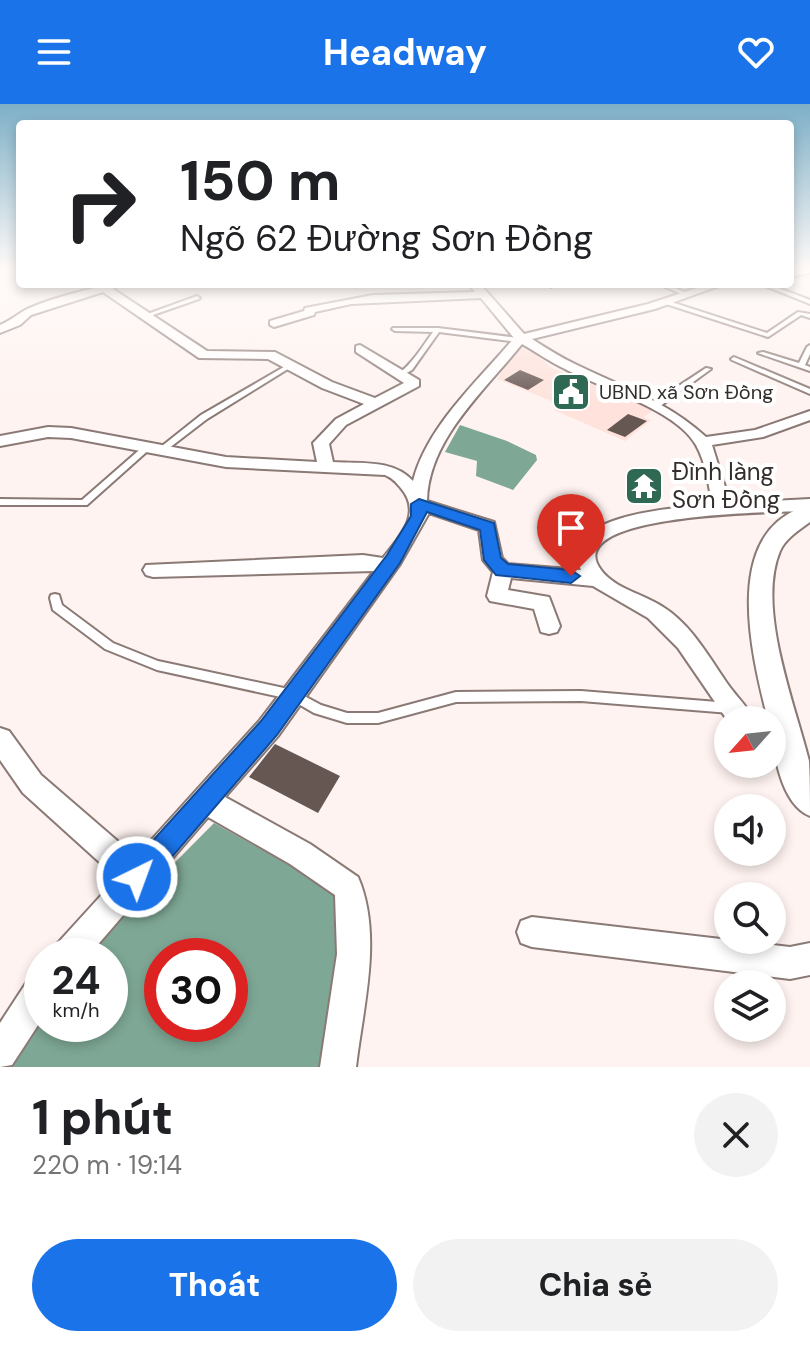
<!DOCTYPE html>
<html lang="vi">
<head>
<meta charset="utf-8">
<style>
	:root { --surface:#fff; --page:#f2f2f2; --text:#202124; --muted:#757577; --accent:#1a73e8 }
	body { margin:0; font-family:"DM Sans",sans-serif; background:var(--page); color:var(--text); height:100vh; display:flex; flex-direction:column; font-size:30px; white-space:nowrap }
	* { box-sizing:border-box; margin:0 }
	p { font-size:26px; color:var(--muted) }
	.icon { flex:none; width:44px; height:44px; fill:none; stroke:currentColor; stroke-width:2; stroke-linecap:round; stroke-linejoin:round }
	.map { position:relative; height:963px; overflow:hidden }
	.side { display:flex; flex-direction:column; background:var(--surface); flex:1 }
	.side>* { flex:none }
	.top-card { position:absolute; left:16px; top:16px; width:778px; height:168px; border-radius:8px; box-shadow:0 4px 12px #0003; background:#fff; color:var(--text); overflow:hidden }
	.needle { width:52px; rotate:243deg }
	.fabs { position:absolute; left:714px; top:602px; display:grid; gap:16px }
	.fabs a { display:grid; place-items:center; width:72px; height:72px; border-radius:50%; background:var(--surface); box-shadow:0 4px 12px #0003; font-size:40px }
	.speed { position:absolute; left:24px; top:834px; display:flex; gap:16px; font-size:40px; font-weight:700; text-align:center }
	.speed>* { display:grid; place-content:center; width:104px; height:104px; border-radius:50%; background:var(--surface); box-shadow:0 4px 12px #0003; line-height:1 }
	.speed small { font-size:20px; font-weight:400 }
	.speed .limit { border:12px solid #d22; background:#fff; color:#111 }
	.pin { position:absolute; display:grid; place-items:center; width:68px; height:68px; color:#fff; margin:-82px -34px; border-radius:50% 50% 50% 0; rotate:-45deg; box-shadow:0 0 8px #0007 }
	.pin .icon { rotate:45deg }
	.me { position:absolute; width:88px; margin:-44px; rotate:42deg; stroke-linejoin:round; filter:drop-shadow(0 0 6px #0008) }
	.turn { display:flex; align-items:center; gap:28px; height:168px; padding:0 32px; font-size:36px }
	.turn .icon { width:104px; height:104px; stroke-width:2.5 }
	.turn b { display:block; font-size:56px; line-height:68px }
	.round { display:grid; place-items:center; flex:none; width:84px; height:84px; border-radius:42px; background:var(--page) }
	.overview { display:flex; align-items:center; justify-content:space-between; height:136px; padding:0 32px }
	h1 { font-size:48px; font-weight:800; line-height:60px }
	.cta { display:flex; gap:16px; margin-top:auto; padding:16px 32px }
	.cta a { flex:1; height:92px; border-radius:48px; background:var(--accent); color:#fff; font-size:32px; font-weight:800; line-height:92px; text-align:center }
	.cta a+a { background:var(--page); color:var(--text) }
	header { display:flex; justify-content:space-between; align-items:center; height:104px; padding:0 32px; background:var(--accent); color:#fff; font-size:36px; font-weight:800 }
	.map>svg:first-child { display:block }
</style>
</head>
<body>
<header><svg class="icon" aria-label="menu" viewBox="0 0 24 24"><path d="M4 6h16M4 12h16M4 18h16"/></svg>Headway<svg class="icon" aria-label="heart" viewBox="0 0 24 24"><path d="M12 20l-8-8c-3-5 5-10 8-4 3-6 11-1 8 4z"/></svg></header>
<div class="map">
<svg width="810" height="963" viewBox="0 0 810 963">
	<rect width="100%" height="100%" fill="#fef3f0"/>
	<!-- built -->
	<path fill="#fee2db" d="M519 243 535 250 552 264 655 305 644 313 651 316 625 337 554 306 559 300 497 275Z"/>
	<!-- water -->
	<path fill="#7ea795" fill-rule="evenodd" d="M460 321 507 337 536 351 537 356 513 386 476 372 477 357 445 348Z
		M214 719 335 787 338 882 327 963H7L42 915V920H110V852H89L112 822ZM162 852H230V920H162Z"/>
	<!-- building -->
	<path fill="#675753" d="M520 266 544 276 528 286 504 276Z
		M628 310 647 317 625 333 607 326Z
		M275 640 340 672 318 709 249 673Z"/>
	<g fill="none" stroke-linecap="round" stroke-linejoin="round">
		<defs>
			<path id="service" d="M548 180H554V181L551 183Z
				M658 180H666L691 191 686 192Z
				M760 180H768L810 196V200Z
				M197 192 200 194 199 195 147 213 142 212Z
				M665 196 767 229 798 208 810 210V214L801 211 768 233 663 199V197Z
				M393 224H438L519 234 522 236 519 238 439 228 412 266 401 272 398 270C413 259 422 243 433 228L395 227 392 225Z
				M810 241V250L805 261 810 263V267L758 249 763 248 799 259 807 243Z
				M734 253 810 285V290L732 256 731 255Z
				M289 260 292 262 291 263 207 315 164 348H161L157 346 201 311Z
				M706 264 711 265 659 303H653V299Z
				M145 341H148L152 343 87 401H0V395L82 396Z
				M55 490 59 491 62 501 113 539 158 557 293 586 321 601 347 609H378L456 588 581 587 730 599 734 600 736 604 734 608 730 609 581 597 456 598 378 619H347L314 609 290 595 157 566 105 545 53 506 50 494 51 491Z"/>
			<path id="minor" d="M790 167H810V169L791 173Z
				M120 180 113 185 207 247 275 248 332 278 375 294 404 279 356 248V242L360 241 419 276V282L346 321 329 340 333 358C361 360 393 355 413 377 427 322 478 277 514 234L481 194 351 200 315 208 314 211 274 223 270 221V217L304 207 305 204 373 191 475 188 469 180H480L524 230 648 200 709 180H724L655 205 532 235C546 244 560 253 575 260 624 284 665 296 706 333L755 326 810 307V316L763 333 712 341 730 399 810 395V407C786 408 557 408 601 466 615 485 644 490 663 503 692 521 710 555 729 582 737 593 748 603 754 616L728 617 678 544 648 514 593 482 511 474 508 486 549 493 560 522 557 528 549 530 541 528 534 505 490 497 487 492 493 468 483 456 479 426 429 409 400 460 278 632 225 693 310 740 358 773C383 831 363 903 356 963H320L337 850 335 791 290 760 208 713 88 852H51L56 841 117 774 23 689 0 656V624L9 627 41 671 136 753 260 616 374 467 153 473 146 471 143 466 146 461 363 451 383 454C401 431 423 409 400 383 395 377 392 374 385 371L226 363 71 334 48 333 0 342V332L48 323 71 324 226 353 317 358 313 339 316 336 336 315 364 300 322 284 268 255 199 254 103 188 31 211 20 221 0 229V221C9 217 14 213 22 208 37 198 102 180 120 180ZM522 240C536 248 550 258 565 265 600 284 676 305 696 341 706 359 709 381 712 401 681 403 554 410 581 466L508 460 502 454 494 418 427 397C428 335 486 285 522 240Z
				M532 813 790 843 810 839V871L790 875 532 843 521 839 517 828 521 817Z
				M42 869V915L12 961 0 963V919L30 873Z"/>
			<path id="tertiary" d="M810 401V418C799 426 785 435 780 447 756 504 795 600 809 657 810 674 810 694 810 712 780 700 772 645 772 616H768C752 552 719 425 810 401Z"/>
		</defs>
		<!-- service casing -->
		<use href="#service" stroke="#8a7975" stroke-width="4"/>
		<!-- minor casing -->
		<use href="#minor" stroke="#8a7975" stroke-width="4"/>
		<!-- tertiary casing -->
		<use href="#tertiary" stroke="#8a7975" stroke-width="4"/>
		<!-- service -->
		<use href="#service" fill="#fff" fill-rule="evenodd"/>
		<!-- minor -->
		<use href="#minor" fill="#fff" fill-rule="evenodd"/>
		<!-- tertiary -->
		<use href="#tertiary" fill="#fff" fill-rule="evenodd"/>
	</g>
	<!-- sky -->
	<linearGradient id="sky" x2="0" y2="1"><stop stop-color="#7dafc7"/><stop offset="0.55" stop-color="#fffaf8"/><stop offset="1" stop-color="#fffaf8" stop-opacity="0"/></linearGradient>
	<rect width="810" height="301" fill="url(#sky)"/>
	<!-- route -->
	<path fill="#1a73e8" stroke="#114b97" stroke-width="2" d="M419 395 494 419 501 454 508 460 571 466 580 472 571 479 496 471 484 456 480 426 427 408 400 459 277 631 147 782 137 786 128 782 124 773 128 764 261 617 387 451 411 412V400Z"/>
	<!-- icons -->
	<defs>
		<symbol id="civic-square" viewBox="-11 -11 22 22"><rect x="-9" y="-9" width="18" height="18" rx="4" fill="#2f6953" stroke="#fff"/><path d="M-.6-6.5H3V-4.5H.6V-3L4-1V1h2V6H-6V1h2V-1L-.6-3ZM-1.2 2.5V6h2.4V2.5Z" fill="#fff"/></symbol>
		<symbol id="temple-square" viewBox="-11 -11 22 22"><rect x="-9" y="-9" width="18" height="18" rx="4" fill="#2f6953" stroke="#fff"/><path d="M0-6L5-2H3V0L6.5 2.5H4V6H1.5V3h-3V6H-4V2.5H-6.5L-3 0V-2H-5Z" fill="#fff"/></symbol>
	</defs>
	<g fill-rule="evenodd">
		<use href="#civic-square" x="549" y="266" width="44" height="44"/>
		<use href="#temple-square" x="622" y="360" width="44" height="44"/>
	</g>
	<g text-anchor="middle" stroke-width="8" stroke-linejoin="round" paint-order="stroke">
		<!-- far-poi labels -->
		<g font-size="20" fill="#342d2b" stroke="#fff" text-anchor="start">
			<text x="599" y="295">UBND xã Sơn Đồng</text>
		</g>
		<!-- poi labels -->
		<g font-size="24" fill="#342d2b" stroke="#fff" text-anchor="start">
			<text x="672" y="376">Đình làng<tspan x="672" dy="28">Sơn Đồng</tspan></text>
		</g>
	</g>
</svg>
<div class="fabs">
<a><svg class="needle" viewBox="-14 -14 28 28"><path d="M0-13l5 13h-10z" fill="#e53935"/><path d="M0 13l5-13h-10z" fill="#757577"/></svg></a>
<a><svg class="icon" aria-label="sound" viewBox="0 0 24 24"><path d="M4 9h4l5-4v14l-5-4H4zM17 9q2 3 0 6"/></svg></a>
<a><svg class="icon" aria-label="search" viewBox="0 0 24 24"><circle cx="10" cy="10" r="6"/><path d="M15 15l6 6"/></svg></a>
<a><svg class="icon" aria-label="layers" viewBox="0 0 24 24"><path d="M12 4l9 5-9 5-9-5zM3 14l9 5 9-5"/></svg></a>
</div>
<div class="speed"><div>24<small>km/h</small></div><div class="limit">30</div></div>
<div class="pin" style="left:571px;top:472px;background:#d93025"><svg class="icon" aria-label="arrive" viewBox="0 0 24 24"><path d="M6 21V4h12l-3 4 3 4H6"/></svg></div>
<svg class="me" style="left:137px;top:773px" viewBox="-20 -20 40 40"><circle r="17" fill="#1a73e8" stroke="#fff" stroke-width="3"/><path d="M0-11L8 9 0 5-8 9z" fill="#fff"/></svg>
<div class="top-card">
<div class="turn"><svg class="icon" aria-label="right" viewBox="0 0 24 24"><path d="M7 20v-9h11M14 6l5 5-5 5"/></svg><div><b>150 m</b>Ngõ 62 Đường Sơn Đồng</div></div>
</div>
</div>
<section class="side">
<div class="overview"><div><h1>1 phút</h1><p>220 m · 19:14</p></div><a class="round"><svg class="icon" aria-label="close" viewBox="0 0 24 24"><path d="M6 6l12 12M18 6L6 18"/></svg></a></div>
<div class="cta"><a>Thoát</a><a>Chia sẻ</a></div>
</section>
</body>
</html>
